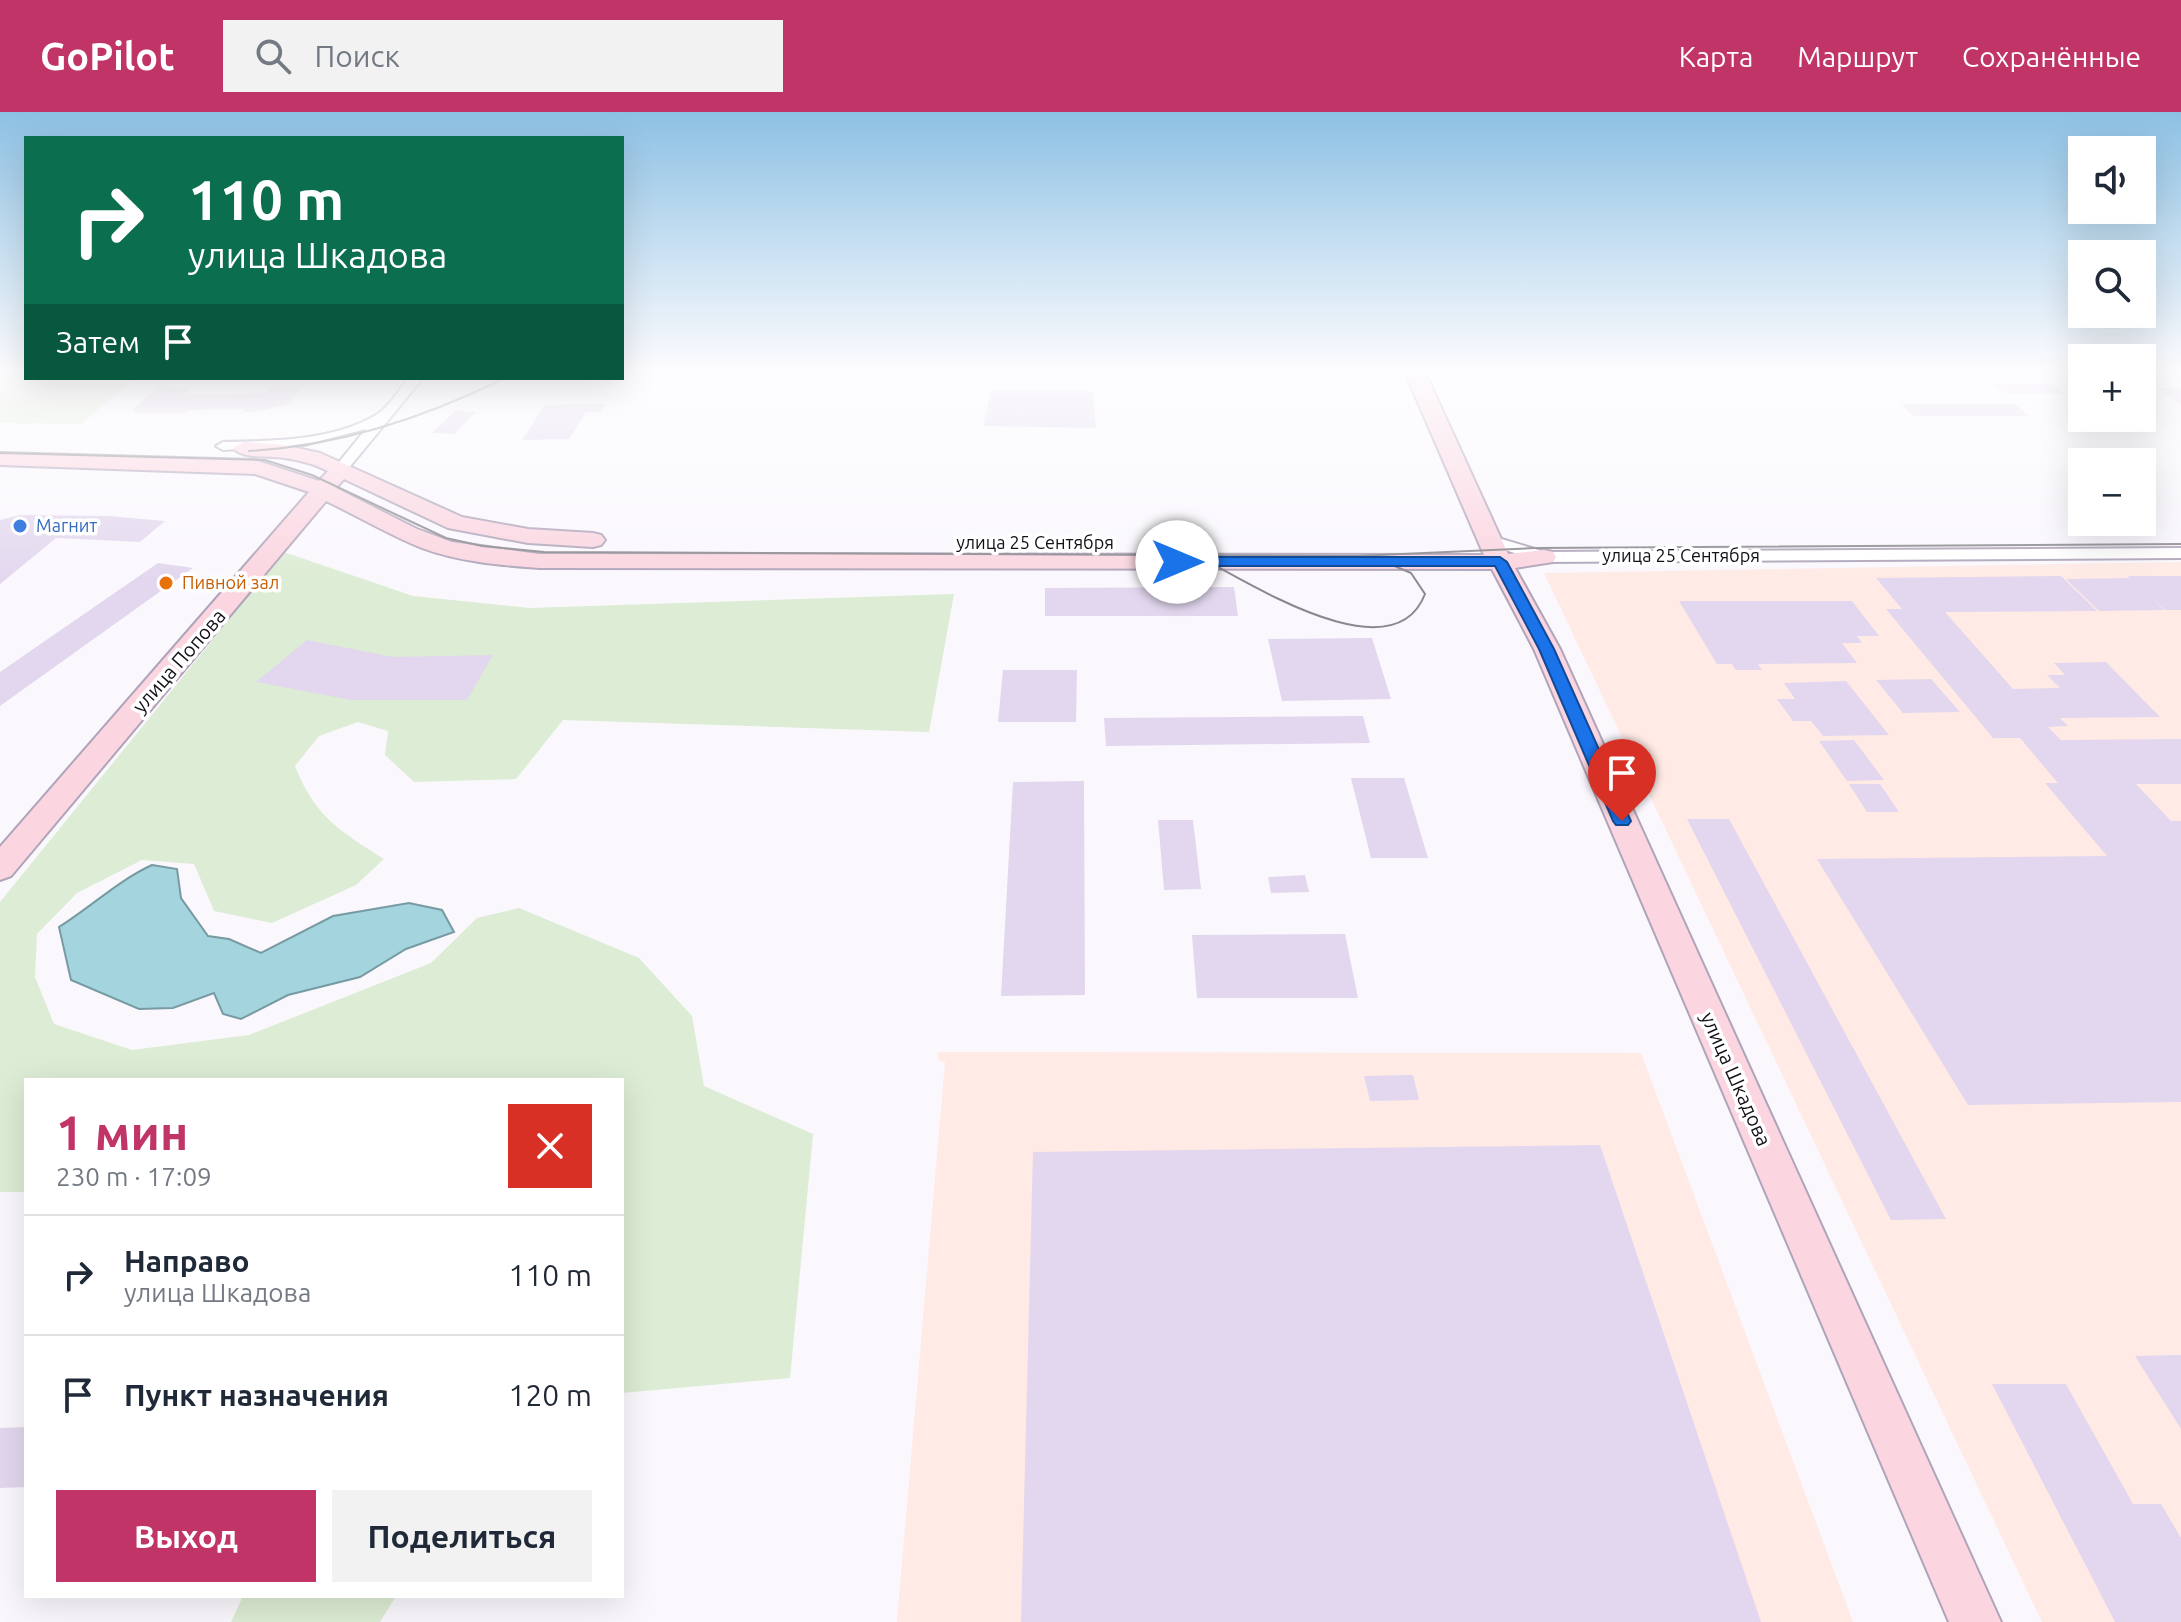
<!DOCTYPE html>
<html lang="ru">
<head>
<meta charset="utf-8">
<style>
	:root { --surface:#fff; --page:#f2f2f3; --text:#1f2937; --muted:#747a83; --line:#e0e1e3; --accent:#c03467 }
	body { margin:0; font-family:Ubuntu,sans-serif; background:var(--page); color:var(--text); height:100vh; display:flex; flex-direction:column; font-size:30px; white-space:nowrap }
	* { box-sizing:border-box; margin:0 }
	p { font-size:26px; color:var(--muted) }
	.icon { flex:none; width:44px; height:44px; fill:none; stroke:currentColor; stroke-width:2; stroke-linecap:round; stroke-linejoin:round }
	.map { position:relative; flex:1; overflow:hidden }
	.details { position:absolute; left:24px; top:966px; width:600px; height:520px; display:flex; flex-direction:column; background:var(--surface); border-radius:0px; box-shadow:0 8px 32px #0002 }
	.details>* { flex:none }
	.top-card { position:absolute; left:24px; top:24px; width:600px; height:244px; border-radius:0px; box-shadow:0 8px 32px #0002; background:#0b6e4f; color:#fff; overflow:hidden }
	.buttons { position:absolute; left:2068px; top:24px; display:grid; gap:16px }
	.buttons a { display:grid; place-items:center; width:88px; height:88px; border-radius:0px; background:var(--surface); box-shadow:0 8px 32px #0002; font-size:40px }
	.pin { position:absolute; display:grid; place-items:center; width:68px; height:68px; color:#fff; margin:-82px -34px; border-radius:50% 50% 50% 0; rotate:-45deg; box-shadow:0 0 8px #0007 }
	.pin .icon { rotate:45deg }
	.me { position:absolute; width:88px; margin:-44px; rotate:90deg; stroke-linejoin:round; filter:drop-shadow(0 0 6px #0008) }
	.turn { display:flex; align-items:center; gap:28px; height:168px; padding:0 32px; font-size:36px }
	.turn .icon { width:104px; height:104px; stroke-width:2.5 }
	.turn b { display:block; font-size:56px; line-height:68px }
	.then { display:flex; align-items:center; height:76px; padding:0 32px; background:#0003; gap:16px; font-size:30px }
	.round { display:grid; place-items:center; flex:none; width:84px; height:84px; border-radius:0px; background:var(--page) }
	.head { display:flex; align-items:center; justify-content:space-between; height:136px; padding:0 32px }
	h1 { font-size:48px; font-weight:700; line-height:60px; color:var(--accent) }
	.action { display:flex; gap:16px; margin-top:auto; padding:16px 32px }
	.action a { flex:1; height:92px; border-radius:0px; background:var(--accent); color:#fff; font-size:32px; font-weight:700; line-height:92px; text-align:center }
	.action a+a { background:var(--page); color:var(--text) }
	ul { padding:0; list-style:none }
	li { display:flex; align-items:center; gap:24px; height:120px; padding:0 32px; border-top:2px solid var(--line) }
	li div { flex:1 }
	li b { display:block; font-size:30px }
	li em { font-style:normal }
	header { display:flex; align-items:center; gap:48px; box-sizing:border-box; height:112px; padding:0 40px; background:var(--accent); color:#fff }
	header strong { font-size:38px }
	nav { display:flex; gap:44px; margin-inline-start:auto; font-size:28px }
	.search { width:560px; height:72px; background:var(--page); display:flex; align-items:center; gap:20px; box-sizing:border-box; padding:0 28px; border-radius:0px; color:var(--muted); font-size:30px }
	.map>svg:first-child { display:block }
</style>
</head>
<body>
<header>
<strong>GoPilot</strong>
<div class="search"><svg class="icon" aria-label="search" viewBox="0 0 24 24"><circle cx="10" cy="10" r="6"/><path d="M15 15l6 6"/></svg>Поиск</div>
<nav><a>Карта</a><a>Маршрут</a><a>Сохранённые</a></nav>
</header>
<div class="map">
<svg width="2181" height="1510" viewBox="0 0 2181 1510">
	<rect width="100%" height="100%" fill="#faf8fd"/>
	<!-- industrial -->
	<path fill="#ffeae5" d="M1446 258H2082V265L1450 268Z
		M2181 450V1510H2042L1544 461Z
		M938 940 1641 941 1853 1510H897L945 950 938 948Z"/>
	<!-- green -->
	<path fill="#ddecd4" d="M0 258H26V266H136L81 312 0 311Z
		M284 440 413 484 529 496 954 482 929 620 563 608 516 667 414 670 385 643 388 619 358 610 319 624 295 654C315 705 340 719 384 747L356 773 272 811 214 799 194 752 142 748 77 781 37 822 35 865 54 912 132 938 249 923 431 851 477 806 519 796 639 846 692 904 704 974 813 1022 790 1266 622 1281V968H26V1080H0V790Z
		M243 1484H396L380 1510H231Z"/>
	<!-- water -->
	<path fill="#a4d5de" stroke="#789aa2" stroke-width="2" d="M152 753 177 757 181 786 208 824 229 827 261 841 333 804 409 791 442 798 454 820 406 837 360 865 288 883 241 907 223 902 214 881 173 896 139 897 71 868 59 815C91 795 119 768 152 753Z"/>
	<!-- building -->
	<path fill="#e2d7ee" d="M1992 271H2052L2064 281H2004Z
		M304 273 287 292 259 299 242 300 245 297 188 298 184 301H136L132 298 158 275 190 276 183 283 265 281 272 274Z
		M2158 276H2181V293Z
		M991 278 1093 279 1096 316 983 314Z
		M605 292 601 300H586L569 327 522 328 545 293Z
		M1901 292H2015L2029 304H1913Z
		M455 299 476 300 454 322 432 321Z
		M20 403 108 404 165 409 140 430 56 426 0 472V408Z
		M158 451 193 456 0 594V560Z
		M2061 464 2097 499 1945 500 2013 577 2060 576 2047 563H2065L2054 551 2106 550 2160 605 2060 606 2068 614 2048 615 2061 628 2181 627V672H2136L2171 709H2181V990L1968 993 1817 747 2107 744 2045 671H2058L2020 626H1993L1886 497H1902L1876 466Z
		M2127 464H2181V498H2165L2151 485 2164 498 2099 499 2066 467 2130 466Z
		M1234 475 1238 504H1045V476Z
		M1679 489H1852L1879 524H1857L1862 531H1842L1857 551 1758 552 1762 558H1736L1732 552H1717Z
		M1372 526 1391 587 1282 589 1268 527Z
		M307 528 393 545 493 543 467 588H351L256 570Z
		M1003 558H1077L1076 610H998Z
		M1931 567 1960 600 1903 601 1876 568Z
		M1846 569 1889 623 1823 624 1811 609H1793L1777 587H1795L1784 571Z
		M1363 604 1370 631 1106 634 1104 606Z
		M1854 628 1884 668 1847 669 1819 629Z
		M1351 666H1404L1428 746H1371Z
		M1084 669 1085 883 1001 884 1013 670Z
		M1849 672H1880L1899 700H1867Z
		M1687 707H1729L1946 1107 1891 1108Z
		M1158 708H1193L1201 777 1164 778Z
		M1305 763 1309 780 1271 781 1268 765Z
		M1345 822 1358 886H1197L1192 823Z
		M1413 963 1419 988 1370 989 1364 964Z
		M1600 1033 1761 1510H1021L1033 1040Z
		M2181 1243V1317L2135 1244Z
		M1992 1272H2066L2133 1392H2161L2181 1426V1510H2115Z
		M26 1315V1375L0 1376V1316Z"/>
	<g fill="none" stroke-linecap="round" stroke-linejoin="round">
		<defs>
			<path id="street" d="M409 266H423L347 358H337L335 355 366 317 304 333 223 338 216 334 223 330C271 329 333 329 376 303 389 296 399 277 409 266Z
				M1488 423 1545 440 2181 436V446L1544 450 1482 431 1480 428Z"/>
			<path id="secondary" d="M1404 258H1424L1508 442 1544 438 1553 440 1556 445 1553 450 1515 456 1560 537 2001 1510H1949L1534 537 1492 457 539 456C500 453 459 450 422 436 389 423 358 404 326 389L11 764 0 768V735L309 380 255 362 0 353V341L255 348 319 369 328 359C314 352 300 348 284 346 269 343 244 348 233 336L244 330 283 333 320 341 462 405 528 417 593 421 601 423 605 428 601 433 593 435 528 431 448 416 344 367 336 376 417 417 452 430 539 442 1484 443Z"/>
		</defs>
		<!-- street casing -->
		<use href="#street" stroke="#afa4b9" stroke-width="4"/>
		<!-- secondary casing -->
		<use href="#secondary" stroke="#afa4b9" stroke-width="4"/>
		<!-- street -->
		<use href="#street" fill="#fff" fill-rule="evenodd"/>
		<!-- secondary -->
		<use href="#secondary" fill="#fbd5e0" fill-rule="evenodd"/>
		<!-- tram -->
		<path stroke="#8b888f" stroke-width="2" d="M249 339C340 334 424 306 505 266
			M0 341 265 348 312 363 446 426 482 434 544 440 1356 444 1535 436 2181 432
			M1199 445C1247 469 1393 565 1425 482L1411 461 1378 447"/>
	</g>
	<!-- sky -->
	<linearGradient id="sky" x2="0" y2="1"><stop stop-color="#8dc1e4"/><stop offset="0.55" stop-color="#fdfcfe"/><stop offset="1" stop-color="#fdfcfe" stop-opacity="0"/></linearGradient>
	<rect width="2181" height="470" fill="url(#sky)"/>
	<!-- route -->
	<path fill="#1a73e8" stroke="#114b97" stroke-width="2" d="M1500 445 1507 450 1554 537 1631 709 1628 713H1616L1613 709 1539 537 1495 454H1177L1170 450 1177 445Z"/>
	<!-- markers -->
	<circle fill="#3f7fe0" stroke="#fff" stroke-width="3" cx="20" cy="414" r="8"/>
	<circle fill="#e8710a" stroke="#fff" stroke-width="3" cx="166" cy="471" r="8"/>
	<g text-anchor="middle" stroke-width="7" stroke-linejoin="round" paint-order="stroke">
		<!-- far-shop labels -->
		<g font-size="18" fill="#366cbe" stroke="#fff" text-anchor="start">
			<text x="36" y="420">Магнит</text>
		</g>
		<!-- far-street labels -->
		<g font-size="18" fill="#130f17" stroke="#fff">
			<text x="1035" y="437">улица 25 Сентября</text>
			<text x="1681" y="450">улица 25 Сентября</text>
		</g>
		<!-- far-food labels -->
		<g font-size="18" fill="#c56008" stroke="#fff" text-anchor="start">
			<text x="182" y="477">Пивной зал</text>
		</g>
		<!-- street labels -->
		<g font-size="20" fill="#130f17" stroke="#fff">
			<text transform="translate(179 549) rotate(-49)" y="7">улица Попова</text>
			<text transform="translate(1736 967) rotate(66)" y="7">улица Шкадова</text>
		</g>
	</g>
</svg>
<div class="buttons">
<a><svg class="icon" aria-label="sound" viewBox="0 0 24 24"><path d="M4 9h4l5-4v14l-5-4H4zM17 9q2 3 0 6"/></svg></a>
<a><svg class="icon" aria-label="search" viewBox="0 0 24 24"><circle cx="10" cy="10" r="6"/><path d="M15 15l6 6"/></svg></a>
<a>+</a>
<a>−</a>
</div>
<div class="pin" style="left:1622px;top:709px;background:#d93025"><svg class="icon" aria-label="arrive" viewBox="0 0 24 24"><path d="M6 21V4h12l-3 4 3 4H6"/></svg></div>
<svg class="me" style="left:1177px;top:450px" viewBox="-20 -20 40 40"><circle r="19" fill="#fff"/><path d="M0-13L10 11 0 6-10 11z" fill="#1a73e8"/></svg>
<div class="top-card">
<div class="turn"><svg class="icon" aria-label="right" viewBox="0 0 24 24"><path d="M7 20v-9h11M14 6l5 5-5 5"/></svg><div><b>110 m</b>улица Шкадова</div></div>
<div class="then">Затем<svg class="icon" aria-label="arrive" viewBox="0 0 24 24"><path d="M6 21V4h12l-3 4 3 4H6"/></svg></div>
</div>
<section class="details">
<div class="head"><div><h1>1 мин</h1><p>230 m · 17:09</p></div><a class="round" style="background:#d93025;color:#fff"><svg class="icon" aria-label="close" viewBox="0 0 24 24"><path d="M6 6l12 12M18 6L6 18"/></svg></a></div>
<ul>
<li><svg class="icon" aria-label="right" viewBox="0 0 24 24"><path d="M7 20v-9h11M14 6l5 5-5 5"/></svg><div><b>Направо</b><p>улица Шкадова</p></div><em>110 m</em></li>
<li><svg class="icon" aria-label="arrive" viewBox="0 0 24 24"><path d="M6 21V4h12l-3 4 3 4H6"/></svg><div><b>Пункт назначения</b></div><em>120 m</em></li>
</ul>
<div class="action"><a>Выход</a><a>Поделиться</a></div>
</section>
</div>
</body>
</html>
